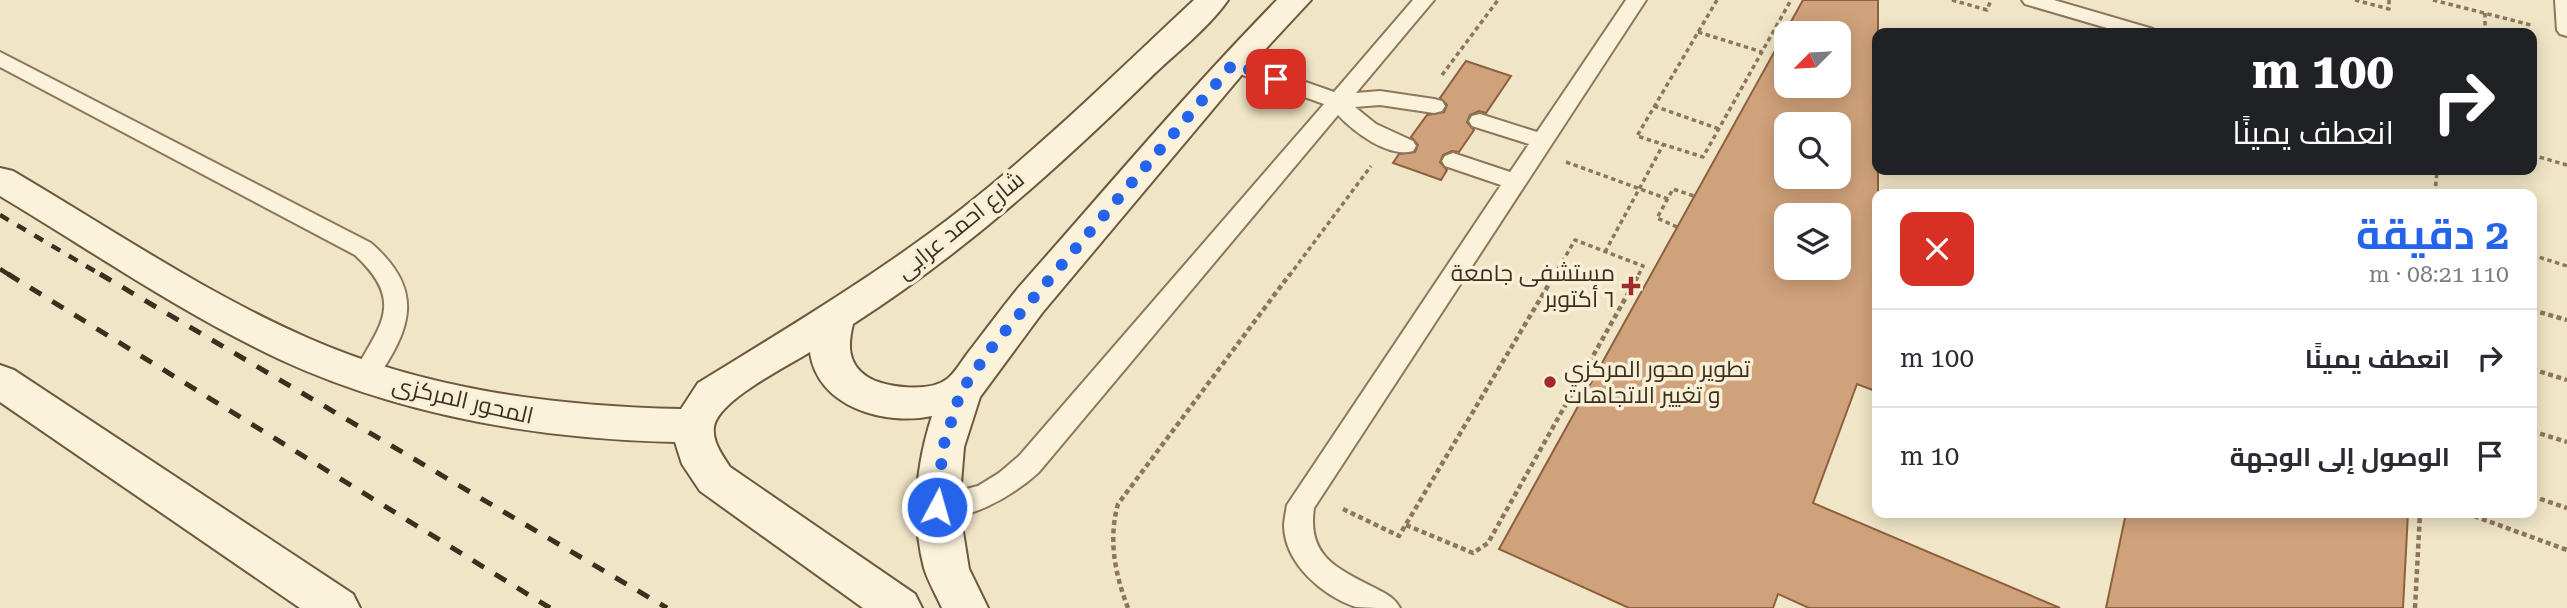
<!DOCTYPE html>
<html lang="ar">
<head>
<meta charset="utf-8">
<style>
	:root { --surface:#fff; --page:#f2f2f3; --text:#2b2b33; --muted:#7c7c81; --line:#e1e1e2; --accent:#2563eb }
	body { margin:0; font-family:"Roboto Serif",Cairo,serif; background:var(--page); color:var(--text); direction:rtl; height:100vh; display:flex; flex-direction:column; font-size:26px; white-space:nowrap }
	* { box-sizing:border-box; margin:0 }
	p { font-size:23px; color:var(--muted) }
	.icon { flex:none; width:38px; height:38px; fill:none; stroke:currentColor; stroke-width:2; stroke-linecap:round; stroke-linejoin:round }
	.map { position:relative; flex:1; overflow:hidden; direction:ltr }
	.details { position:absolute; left:1872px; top:189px; width:665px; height:329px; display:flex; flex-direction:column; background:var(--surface); border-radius:14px; box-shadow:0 4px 18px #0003; direction:rtl }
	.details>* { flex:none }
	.top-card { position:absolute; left:1872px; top:28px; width:665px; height:147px; border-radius:14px; box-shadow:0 4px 18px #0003; direction:rtl; background:#202124; color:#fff; overflow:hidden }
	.needle { width:46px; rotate:246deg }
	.tools { position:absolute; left:1774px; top:21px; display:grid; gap:14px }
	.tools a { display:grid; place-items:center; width:77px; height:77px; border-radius:14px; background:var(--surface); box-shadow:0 4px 18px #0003; font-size:35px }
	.pin { position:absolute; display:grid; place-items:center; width:60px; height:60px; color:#fff; margin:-30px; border-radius:14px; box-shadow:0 4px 10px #0006 }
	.me { position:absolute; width:77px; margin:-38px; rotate:6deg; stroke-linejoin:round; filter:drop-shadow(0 0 5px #0008) }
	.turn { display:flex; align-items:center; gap:24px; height:147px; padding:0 28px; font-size:32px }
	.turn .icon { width:91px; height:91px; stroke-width:2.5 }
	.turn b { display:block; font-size:49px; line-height:60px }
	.round { display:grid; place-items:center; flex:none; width:74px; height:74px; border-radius:14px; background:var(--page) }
	.summary { display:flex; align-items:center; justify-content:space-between; height:119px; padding:0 28px }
	h1 { font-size:42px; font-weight:700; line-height:52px; color:var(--accent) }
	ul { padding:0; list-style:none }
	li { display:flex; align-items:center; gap:21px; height:98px; padding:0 28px; border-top:2px solid var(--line) }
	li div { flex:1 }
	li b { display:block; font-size:26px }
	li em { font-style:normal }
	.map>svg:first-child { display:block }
</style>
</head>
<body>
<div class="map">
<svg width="2567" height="608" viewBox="0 0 2567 608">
	<rect width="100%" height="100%" fill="#f0e5c6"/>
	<!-- building -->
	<path fill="#d0a27b" stroke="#8d613f" stroke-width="2" fill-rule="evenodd" d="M1803 0H1878V392L1857 384 1813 503 2060 608H1809L1778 594 1773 608H1629L1499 549ZM1787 33H1839V86H1787ZM1787 124H1839V177H1787ZM1787 215H1839V268H1787Z
		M1466 61 1511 76 1486 113 1479 111 1470 115 1467 122 1474 130 1459 152 1452 151 1443 155 1440 162 1447 170 1441 180 1393 163 1399 154 1415 152 1418 145 1411 137 1427 115 1444 112 1447 105 1440 98Z
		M2126 513H2408L2403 608H2106Z"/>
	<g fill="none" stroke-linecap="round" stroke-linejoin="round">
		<defs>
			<path id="lane" d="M1413 0H1434L1356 93 1380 91 1434 99 1442 101 1445 106 1442 111 1434 113 1380 105 1355 107 1376 124 1413 141 1416 146 1413 151C1388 158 1354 132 1338 115L1039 472C1014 495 962 527 927 515L923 507 927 499 978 486 999 473 1019 456 1324 104 1226 69 1223 64 1226 59H1240L1334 92Z
				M1626 0H1646L1314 508C1307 556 1336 568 1375 588 1386 594 1394 597 1400 608 1387 608 1368 608 1356 607 1323 596 1285 564 1284 526 1284 520 1286 512 1287 505L1501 185 1445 166 1442 161 1445 156 1453 153 1510 172 1529 144 1472 126 1469 121 1472 116 1480 114 1537 132Z
				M2022 0H2054L2153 29 2156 33H2124L2025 4Z
				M2555 0H2567V36L2560 34 2557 30Z
				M0 52 371 243C426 291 411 329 374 383L365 386 356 383 352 376C379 326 407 303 355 255L0 67Z"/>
			<path id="secondary" d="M1194 0H1228C1207 30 1174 54 1149 79 1057 169 961 255 853 324 848 344 847 363 866 376 883 388 930 393 947 379 955 373 961 362 967 354 984 332 1001 309 1019 287 1104 191 1187 92 1277 0H1311L1245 71 1042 313 980 397 964 447 959 507 969 569 988 608H942C936 595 928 581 924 568 911 517 916 465 932 416 885 426 817 407 810 352 788 366 718 400 714 427 712 442 723 456 730 467L915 594 922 608H863L700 491 682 464 675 442C540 439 402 416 279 359 181 313 92 251 0 196V168L13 171C110 228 205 293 308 338 426 390 554 406 681 409L698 383C789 327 880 273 964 207 1045 143 1119 70 1194 0Z
				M0 365 14 370 353 594 360 608H300L0 402Z"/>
		</defs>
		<!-- lane casing -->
		<use href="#lane" stroke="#8d775b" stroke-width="4"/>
		<!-- secondary casing -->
		<use href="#secondary" stroke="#6f583e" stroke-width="4"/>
		<!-- path-far1 -->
		<path stroke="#8d775b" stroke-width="3.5" stroke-dasharray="4.5 3.5" stroke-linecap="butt" d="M1717 0 1637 136 1703 157 1791 0
			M1952 0 1987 10 1991 0
			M2355 0 2389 9V0
			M2433 0 2531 25
			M2485 13V33
			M1698 32 1762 52
			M1442 75 1498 0
			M1654 106 1719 129
			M2532 155 2567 165
			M1566 162 1668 199
			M2435 194 2437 170
			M1677 227 1657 218 1673 189 1694 196
			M1605 252 1663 145
			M2532 255 2567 266
			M1289 276 1371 166
			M1554 276 1575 240 1643 266 1638 276"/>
		<!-- path -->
		<path stroke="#8d775b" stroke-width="4.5" stroke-dasharray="5 3.5" stroke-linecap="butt" d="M2532 310 2567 320
			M2532 369 2567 380
			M2532 431 2567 442
			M2532 496 2567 508
			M1343 509 1399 536 1555 274
			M2466 513 2567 550
			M1406 525 1473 553 1488 543 1639 274
			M1128 608C1115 574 1108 540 1118 504L1290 274
			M2415 608 2420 513"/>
		<!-- lane -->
		<use href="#lane" fill="#faf2da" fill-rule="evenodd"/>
		<!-- secondary -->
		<use href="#secondary" fill="#faf2da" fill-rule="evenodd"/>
		<!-- rail-far1 -->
		<path stroke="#3d2f1f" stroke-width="4.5" stroke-dasharray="10 10" stroke-linecap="butt" d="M0 215 103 276
			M0 269 11 276"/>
		<!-- rail -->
		<path stroke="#3d2f1f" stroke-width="5" stroke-dasharray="13 13" stroke-linecap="butt" d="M8 274 550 608
			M100 274 667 608"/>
	</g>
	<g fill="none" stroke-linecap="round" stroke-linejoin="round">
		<!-- route -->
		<path stroke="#2563eb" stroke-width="12" stroke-dasharray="0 21.6" d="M937 507 943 447 961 391 995 343 1233 64 1276 79"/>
	</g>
	<!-- markers -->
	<g fill="#9f2c28" stroke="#f7efd6" stroke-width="2.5">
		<path d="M1627.5 275.5h7v7h7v7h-7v7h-7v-7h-7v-7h7z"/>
		<circle cx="1550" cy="382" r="7"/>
	</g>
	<g text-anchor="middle" stroke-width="7" stroke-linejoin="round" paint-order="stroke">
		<!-- street labels -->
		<g font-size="23" fill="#3d2f1f" stroke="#f7efd6">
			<text transform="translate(960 225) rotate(-39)" y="8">شارع احمد عرابى</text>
			<text transform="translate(463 400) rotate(13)" y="8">المحور المركزى</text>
		</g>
		<!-- poi labels -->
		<g font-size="23" fill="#3d2f1f" stroke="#f7efd6" text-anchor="end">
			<text x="1615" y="281">مستشفى جامعة<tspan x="1615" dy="26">٦ أكتوبر</tspan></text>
			<text x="1564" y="377" text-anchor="start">تطوير محور المركزي<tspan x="1564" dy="26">و تغيير الاتجاهات</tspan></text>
		</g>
	</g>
</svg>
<div class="tools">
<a><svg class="needle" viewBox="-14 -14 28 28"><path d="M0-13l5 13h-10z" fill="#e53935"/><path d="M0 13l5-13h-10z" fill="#7c7c81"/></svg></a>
<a><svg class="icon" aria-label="search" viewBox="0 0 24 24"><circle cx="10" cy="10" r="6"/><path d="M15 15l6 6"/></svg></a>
<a><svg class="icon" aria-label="layers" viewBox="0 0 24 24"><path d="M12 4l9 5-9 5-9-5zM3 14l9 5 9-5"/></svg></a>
</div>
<div class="pin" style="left:1276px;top:79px;background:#d93025"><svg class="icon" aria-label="arrive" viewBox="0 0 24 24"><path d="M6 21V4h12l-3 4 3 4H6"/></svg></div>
<svg class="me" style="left:937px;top:507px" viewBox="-20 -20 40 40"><circle r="17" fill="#2563eb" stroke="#fff" stroke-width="3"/><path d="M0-11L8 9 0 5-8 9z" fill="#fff"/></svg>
<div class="top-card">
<div class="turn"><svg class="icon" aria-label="right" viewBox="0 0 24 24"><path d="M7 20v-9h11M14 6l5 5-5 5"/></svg><div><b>100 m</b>انعطف يمينًا</div></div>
</div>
<section class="details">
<div class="summary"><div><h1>2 دقيقة</h1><p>110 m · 08:21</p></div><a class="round" style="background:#d93025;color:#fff"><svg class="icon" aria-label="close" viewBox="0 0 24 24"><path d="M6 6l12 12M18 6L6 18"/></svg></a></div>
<ul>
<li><svg class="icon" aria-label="right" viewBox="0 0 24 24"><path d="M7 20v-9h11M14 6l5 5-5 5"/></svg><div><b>انعطف يمينًا</b></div><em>100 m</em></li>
<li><svg class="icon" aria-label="arrive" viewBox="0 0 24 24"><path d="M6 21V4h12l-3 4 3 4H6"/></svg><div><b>الوصول إلى الوجهة</b></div><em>10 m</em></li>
</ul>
</section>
</div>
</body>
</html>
